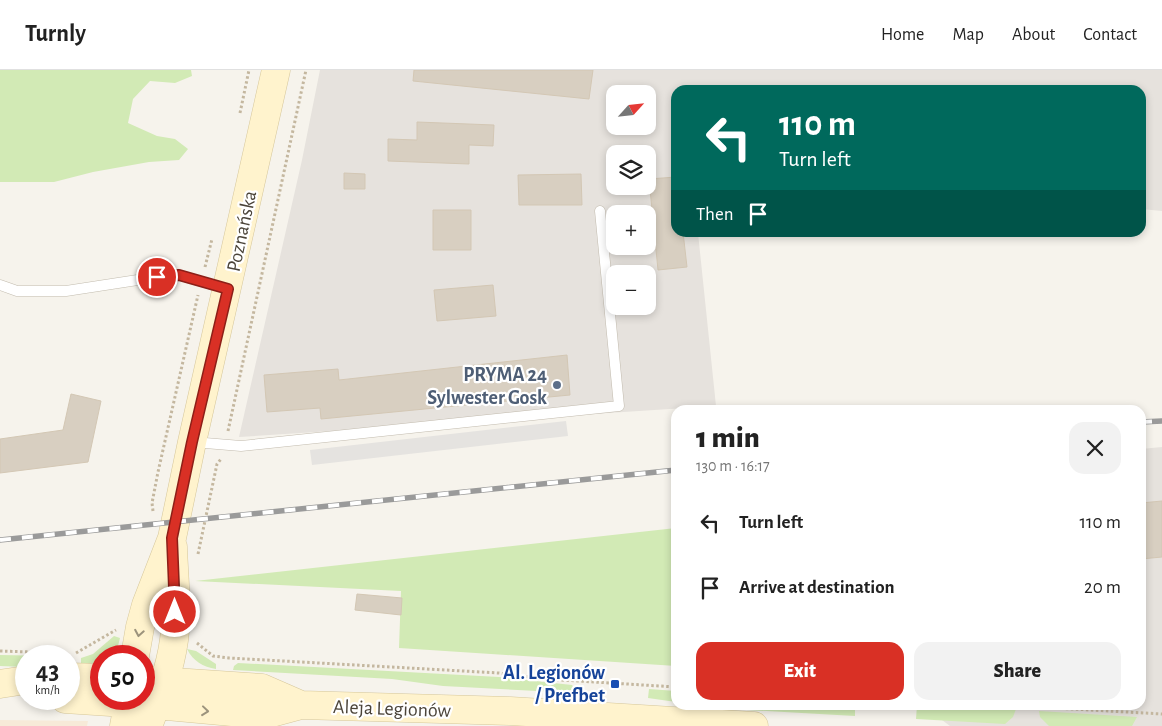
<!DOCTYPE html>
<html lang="en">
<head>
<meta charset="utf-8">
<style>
	:root { --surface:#fff; --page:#f2f2f2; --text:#222; --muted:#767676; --line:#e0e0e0; --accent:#d93025 }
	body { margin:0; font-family:"Alegreya Sans",sans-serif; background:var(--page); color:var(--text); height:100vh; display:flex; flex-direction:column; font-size:19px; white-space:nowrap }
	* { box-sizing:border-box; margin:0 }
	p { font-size:16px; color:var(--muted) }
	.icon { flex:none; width:28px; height:28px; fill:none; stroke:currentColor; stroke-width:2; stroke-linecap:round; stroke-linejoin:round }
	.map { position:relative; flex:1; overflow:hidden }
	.drawer { position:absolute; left:671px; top:335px; width:475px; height:305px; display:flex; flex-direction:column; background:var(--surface); border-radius:15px; box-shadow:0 2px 8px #0003 }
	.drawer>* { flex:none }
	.hud { position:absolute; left:671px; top:15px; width:475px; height:152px; border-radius:15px; box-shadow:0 2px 8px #0003; background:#00695c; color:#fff; overflow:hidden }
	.needle { width:32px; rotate:63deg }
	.tools { position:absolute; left:606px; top:15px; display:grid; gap:10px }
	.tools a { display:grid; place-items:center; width:50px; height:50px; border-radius:10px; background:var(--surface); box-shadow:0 2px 8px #0003; font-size:25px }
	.speed { position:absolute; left:15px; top:575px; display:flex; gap:10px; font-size:25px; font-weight:700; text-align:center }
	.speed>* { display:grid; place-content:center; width:65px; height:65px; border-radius:50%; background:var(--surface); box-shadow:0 2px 8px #0003; line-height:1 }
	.speed small { font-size:12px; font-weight:400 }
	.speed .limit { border:8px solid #d22; background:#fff; color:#111 }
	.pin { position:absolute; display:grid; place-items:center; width:42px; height:42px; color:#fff; margin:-21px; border:2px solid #fff; border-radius:50%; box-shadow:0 1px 5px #0007 }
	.me { position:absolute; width:55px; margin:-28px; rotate:0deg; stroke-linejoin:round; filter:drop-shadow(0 0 4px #0008) }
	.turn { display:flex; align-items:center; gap:18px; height:105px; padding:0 25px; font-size:22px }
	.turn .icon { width:65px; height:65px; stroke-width:2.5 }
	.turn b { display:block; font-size:35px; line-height:42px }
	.then { display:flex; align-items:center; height:48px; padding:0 25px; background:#0003; gap:10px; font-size:19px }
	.round { display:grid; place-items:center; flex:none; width:52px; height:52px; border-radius:15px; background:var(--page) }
	.summary { display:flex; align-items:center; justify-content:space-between; height:85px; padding:0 25px }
	h1 { font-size:30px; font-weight:800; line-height:38px }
	.button { display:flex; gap:10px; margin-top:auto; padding:10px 25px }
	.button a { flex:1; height:58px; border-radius:15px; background:var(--accent); color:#fff; font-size:20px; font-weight:800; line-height:58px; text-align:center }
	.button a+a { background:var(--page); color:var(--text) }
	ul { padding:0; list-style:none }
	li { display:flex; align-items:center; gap:15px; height:65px; padding:0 25px }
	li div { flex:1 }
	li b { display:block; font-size:19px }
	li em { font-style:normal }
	header { display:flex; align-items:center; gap:30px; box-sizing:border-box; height:70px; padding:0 25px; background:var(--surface); border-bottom:1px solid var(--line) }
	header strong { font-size:24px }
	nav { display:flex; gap:28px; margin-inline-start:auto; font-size:18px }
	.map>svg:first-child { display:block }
</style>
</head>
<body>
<header>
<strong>Turnly</strong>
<nav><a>Home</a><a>Map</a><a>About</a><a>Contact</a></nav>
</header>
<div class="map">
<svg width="1162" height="656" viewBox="0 0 1162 656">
	<rect width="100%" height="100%" fill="#f6f3ec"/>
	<!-- commercial -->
	<path fill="#f7ead8" d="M0 650 88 651 87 656H0Z"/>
	<!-- industrial -->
	<path fill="#e6e2dd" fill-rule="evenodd" d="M320 0H1162V141L1141 139V20H676V162L698 163 716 336 239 367 302 90ZM615 24H648V56H615ZM615 84H648V116H615ZM615 144H648V176H615ZM615 204H648V236H615Z
		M1162 377V656H950L922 635H1141V379Z"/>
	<!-- green -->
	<path fill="#d2eab5" d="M0 0H191L192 6 175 13 150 11 133 29 128 53 157 66 175 69 188 79 179 90 149 92 93 102 54 112H0Z
		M676 458V596L399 578 401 521 195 511Z
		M114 566 120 568 118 576 112 586H101V594L81 599V588L93 584Z
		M187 579 196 581 216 594V599C203 597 193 591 187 579Z
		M0 585 55 586H26V597L0 596Z
		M238 593 499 607 572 615 575 619V623L443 616 392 609 233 600 234 596Z
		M649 619 676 621V632L648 628Z
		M729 635H855V646L729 639Z
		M917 635 1016 639 1013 647 1005 654 916 649Z
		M1039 641 1137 647 1132 656H1049L1040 647Z"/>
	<!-- parking -->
	<path fill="#e5e3e0" d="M566 351 568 366 312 395 310 380Z"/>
	<!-- building -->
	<path fill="#d8cfc1" stroke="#d3c7b4" d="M414 0H593L589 29 413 11Z
		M417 52 494 55 493 76 469 75V94L388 91V69L417 70Z
		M344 103 365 104V119H344Z
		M581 104 582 135H519L518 105Z
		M676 107V162H683L687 197 658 200 649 109Z
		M433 140H471V180H433Z
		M493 215 496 246 437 251 434 220Z
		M567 285 570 325 321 349 320 338 267 342 264 305 338 299 339 310Z
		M71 324 101 331 88 392 0 403V369L63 360Z
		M1162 431V487L1141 489V433Z
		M357 524 402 528 401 545 355 540Z"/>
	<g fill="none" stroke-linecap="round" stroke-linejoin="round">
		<defs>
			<path id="lane" d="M0 215 17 221H66L157 207 179 205 224 218
				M193 372 241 376 619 336 600 141"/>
			<path id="secondary" d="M135 586 140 557 146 535 172 468 192 372 276 0
				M69 607 101 608
				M144 610 262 618 301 635
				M0 614 26 610
				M65 629 156 635 264 645 301 635 510 641 754 656
				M124 656 129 629
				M148 656C159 628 170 600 174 570 178 539 174 508 173 477"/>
		</defs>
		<!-- lane casing -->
		<use href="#lane" stroke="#c2bbae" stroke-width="11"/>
		<!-- secondary casing -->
		<use href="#secondary" stroke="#d6c79b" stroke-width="29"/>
		<!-- path -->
		<path stroke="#c4b79f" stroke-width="3" stroke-dasharray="2.5 2.5" stroke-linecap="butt" d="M240 43 249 0
			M205 197 212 169
			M228 361 306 0
			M153 441 152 433 158 402 198 225
			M198 484 217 394 221 389
			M197 573 213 586 229 588 499 603 545 609 676 617
			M0 581 63 583
			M76 583 116 560
			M1001 635 1162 644"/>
		<!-- lane -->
		<use href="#lane" stroke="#fff" stroke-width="10"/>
		<!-- secondary -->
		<use href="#secondary" stroke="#fff3cd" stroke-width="28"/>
		<defs>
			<path id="rail" d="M1141 352 1162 351
				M0 470 676 400"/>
		</defs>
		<!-- rail casing -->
		<use href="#rail" stroke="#9a9a9a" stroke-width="5.5"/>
		<!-- rail -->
		<use href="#rail" stroke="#fff" stroke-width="4" stroke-dasharray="11" stroke-linecap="butt"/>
	</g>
	<!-- one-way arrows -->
	<defs><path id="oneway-chevron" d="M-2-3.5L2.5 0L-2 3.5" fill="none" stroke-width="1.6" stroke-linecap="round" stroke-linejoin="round" transform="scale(1.25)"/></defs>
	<g stroke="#9c937c">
		<use href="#oneway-chevron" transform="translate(139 563) rotate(100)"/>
		<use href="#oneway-chevron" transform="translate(205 641) rotate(6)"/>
	</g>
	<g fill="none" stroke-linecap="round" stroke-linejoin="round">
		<defs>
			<path id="route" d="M157 207 179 205 228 219 192 372 172 468 175 542"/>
		</defs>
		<!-- route casing -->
		<use href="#route" stroke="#8d1f18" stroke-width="12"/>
		<!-- route -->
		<use href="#route" stroke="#d93025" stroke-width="9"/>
	</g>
	<!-- markers -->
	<circle fill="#5c6f8a" stroke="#fff" stroke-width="2" cx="557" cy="315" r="5"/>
	<rect fill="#1a4fb4" stroke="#fff" stroke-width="2" x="610" y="609" width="10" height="10" rx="2.5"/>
	<g text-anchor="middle" stroke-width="4.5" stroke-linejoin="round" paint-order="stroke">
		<!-- street labels -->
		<g font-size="20" fill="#4b4439" stroke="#fff">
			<text transform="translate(241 161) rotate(-78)" y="7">Poznańska</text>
			<text transform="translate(392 638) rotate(2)" y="7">Aleja Legionów</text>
		</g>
		<!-- service labels -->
		<g font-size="20" font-weight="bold" fill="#4e5e75" stroke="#fff" text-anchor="end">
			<text x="547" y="311">PRYMA 24<tspan x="547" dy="23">Sylwester Gosk</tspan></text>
		</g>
		<!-- transit labels -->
		<g font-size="20" font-weight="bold" fill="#164399" stroke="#fff" text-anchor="end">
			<text x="605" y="609">Al. Legionów<tspan x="605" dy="23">/ Prefbet</tspan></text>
		</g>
	</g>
</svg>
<div class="tools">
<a><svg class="needle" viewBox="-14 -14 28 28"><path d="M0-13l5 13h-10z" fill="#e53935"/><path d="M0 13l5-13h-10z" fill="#767676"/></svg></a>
<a><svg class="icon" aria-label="layers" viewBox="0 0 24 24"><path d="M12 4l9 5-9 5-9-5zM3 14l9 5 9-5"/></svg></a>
<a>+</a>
<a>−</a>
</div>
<div class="speed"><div>43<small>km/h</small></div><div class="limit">50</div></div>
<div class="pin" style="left:157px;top:207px;background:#d93025"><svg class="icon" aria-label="arrive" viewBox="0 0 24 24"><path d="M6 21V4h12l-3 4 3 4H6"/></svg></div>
<svg class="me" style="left:175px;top:542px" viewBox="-20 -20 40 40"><circle r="17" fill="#d93025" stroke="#fff" stroke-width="3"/><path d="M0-11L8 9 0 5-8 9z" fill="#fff"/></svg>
<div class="hud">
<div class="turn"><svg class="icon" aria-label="left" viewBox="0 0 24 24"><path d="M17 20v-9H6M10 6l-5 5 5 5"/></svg><div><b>110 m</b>Turn left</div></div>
<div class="then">Then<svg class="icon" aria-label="arrive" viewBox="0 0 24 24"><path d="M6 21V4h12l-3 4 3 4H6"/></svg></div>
</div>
<section class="drawer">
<div class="summary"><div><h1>1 min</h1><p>130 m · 16:17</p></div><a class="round"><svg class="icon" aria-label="close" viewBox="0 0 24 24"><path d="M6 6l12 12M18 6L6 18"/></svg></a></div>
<ul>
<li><svg class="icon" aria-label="left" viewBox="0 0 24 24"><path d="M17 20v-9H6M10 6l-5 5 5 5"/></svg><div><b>Turn left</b></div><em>110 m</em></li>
<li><svg class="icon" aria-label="arrive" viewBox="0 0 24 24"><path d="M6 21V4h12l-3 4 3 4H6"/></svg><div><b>Arrive at destination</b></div><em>20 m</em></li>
</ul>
<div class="button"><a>Exit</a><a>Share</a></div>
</section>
</div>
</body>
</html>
